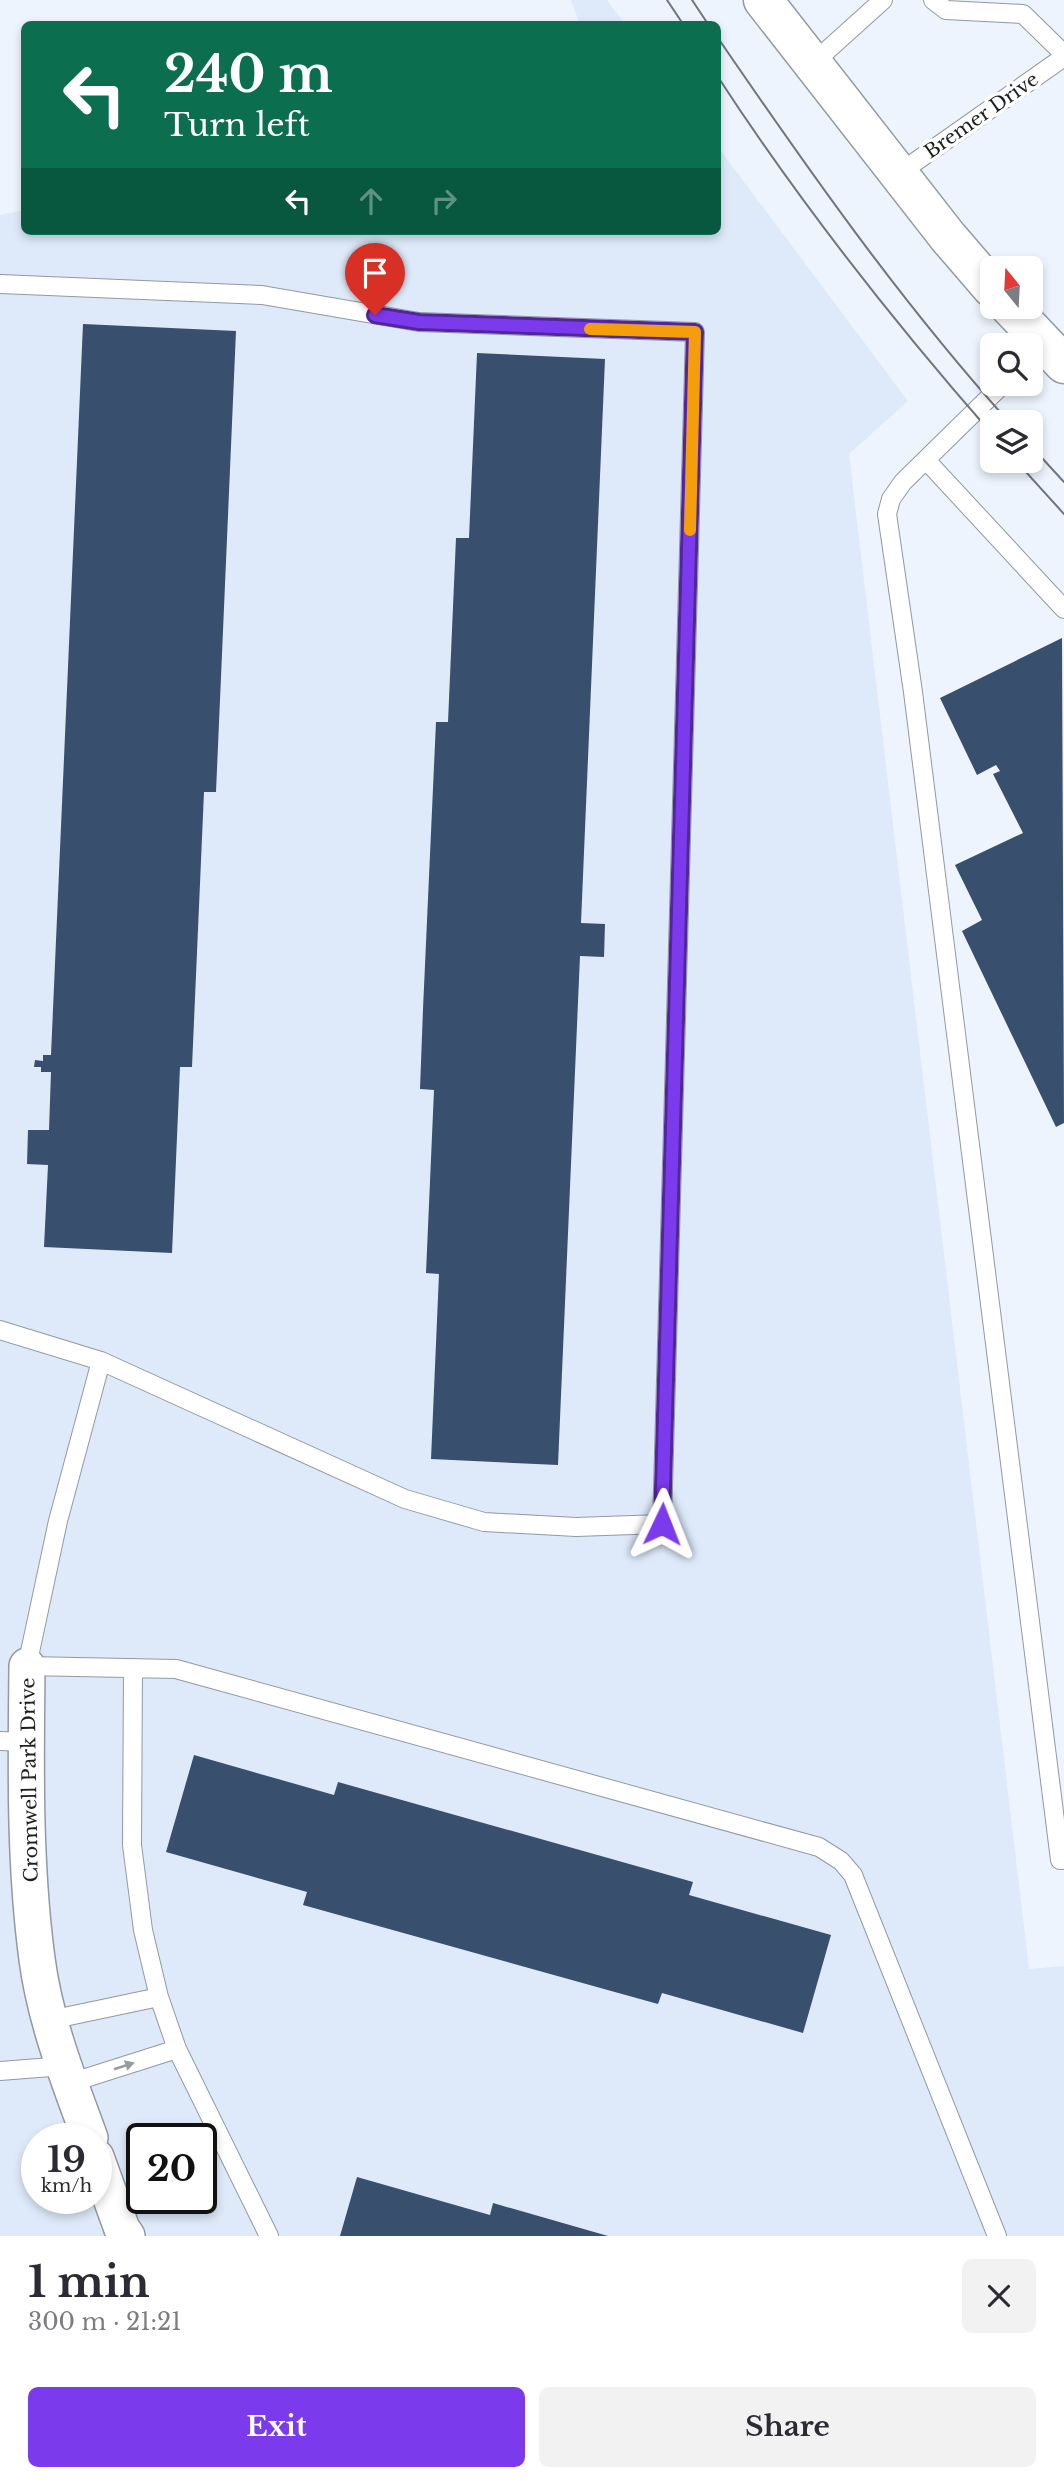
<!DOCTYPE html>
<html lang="en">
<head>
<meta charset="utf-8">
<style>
	:root { --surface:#fff; --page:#f2f2f3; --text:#2b2b33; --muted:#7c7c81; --accent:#7c3aed }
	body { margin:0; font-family:"Libre Baskerville",serif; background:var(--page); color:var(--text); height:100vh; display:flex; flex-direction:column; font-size:26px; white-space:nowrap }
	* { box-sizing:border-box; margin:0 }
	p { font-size:23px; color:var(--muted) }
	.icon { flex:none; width:38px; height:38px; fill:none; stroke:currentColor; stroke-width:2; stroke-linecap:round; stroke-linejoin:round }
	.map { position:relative; height:2236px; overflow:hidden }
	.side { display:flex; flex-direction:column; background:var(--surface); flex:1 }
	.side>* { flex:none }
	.banner { position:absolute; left:21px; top:21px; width:700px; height:214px; border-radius:10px; box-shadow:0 4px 10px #0003; background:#0b6e4f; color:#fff; overflow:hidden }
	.needle { width:46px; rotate:342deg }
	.buttons { position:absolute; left:980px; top:256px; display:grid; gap:14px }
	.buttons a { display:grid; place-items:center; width:63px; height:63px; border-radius:10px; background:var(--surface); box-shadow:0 4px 10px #0003; font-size:35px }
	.speed { position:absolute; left:21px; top:2123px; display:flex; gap:14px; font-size:35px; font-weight:700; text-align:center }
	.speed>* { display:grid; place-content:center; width:91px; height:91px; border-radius:50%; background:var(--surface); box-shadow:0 4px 10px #0003; line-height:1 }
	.speed small { font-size:18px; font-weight:400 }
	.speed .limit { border:4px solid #111; border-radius:10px; background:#fff; color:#111 }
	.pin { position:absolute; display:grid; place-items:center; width:60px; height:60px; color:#fff; margin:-72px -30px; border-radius:50% 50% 50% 0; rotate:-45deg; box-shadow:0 0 7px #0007 }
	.pin .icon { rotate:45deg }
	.me { position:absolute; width:77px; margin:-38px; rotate:2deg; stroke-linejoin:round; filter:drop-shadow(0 0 5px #0008) }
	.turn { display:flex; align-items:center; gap:24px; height:147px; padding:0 28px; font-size:32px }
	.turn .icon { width:91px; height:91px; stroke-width:2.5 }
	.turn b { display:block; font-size:49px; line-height:60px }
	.lanes { display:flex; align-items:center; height:66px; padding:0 28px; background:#0003; justify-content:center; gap:35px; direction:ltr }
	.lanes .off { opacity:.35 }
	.round { display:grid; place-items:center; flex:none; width:74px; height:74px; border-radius:10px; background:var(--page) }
	.head { display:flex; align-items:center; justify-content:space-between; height:119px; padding:0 28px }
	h1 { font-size:42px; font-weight:800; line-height:52px }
	.button { display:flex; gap:14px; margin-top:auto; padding:14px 28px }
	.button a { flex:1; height:80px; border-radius:10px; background:var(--accent); color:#fff; font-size:28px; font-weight:800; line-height:80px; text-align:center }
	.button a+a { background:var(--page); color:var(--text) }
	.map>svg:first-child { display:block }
</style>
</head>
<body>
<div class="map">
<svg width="1064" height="2236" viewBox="0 0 1064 2236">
	<rect width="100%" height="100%" fill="#edf4fd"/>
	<!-- built -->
	<path fill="#deeafa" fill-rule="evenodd" d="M571 0H607L625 24H580Z
		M718 147 908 401 849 454 1029 1969 1064 1966V2236H0V215L24 210V231H718ZM37 2138H96V2198H37ZM142 2138H201V2198H142Z"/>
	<!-- building -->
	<path fill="#394f6e" d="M83 324 236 331 216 792H204L192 1067H180L172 1253 44 1247 48 1165 27 1164 28 1130H49L51 1072H41V1067H34L35 1060 43 1061V1055H51Z
		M477 353 605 359 581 923 605 924 604 957 580 956 558 1465 431 1459 439 1274 426 1273 434 1090 420 1089 423 1009 436 722H448L456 538H469Z
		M1062 638 1064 1123 1056 1127 962 931 982 920 955 865 1023 833 993 774 1000 771 996 765 977 775 940 698Z
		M194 1755 334 1795 338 1782 679 1878 693 1882 689 1895 831 1935 803 2033 662 1993 658 2004 303 1905 307 1892 166 1852Z
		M357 2177 490 2215 493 2203 608 2236H340Z"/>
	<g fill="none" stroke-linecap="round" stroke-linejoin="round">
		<defs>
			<path id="service" d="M933 0 946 10 1023 14 1064 54
				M812 64 883 0
				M898 174 1064 57
				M0 284 262 295 419 322 695 332 662 1524 576 1527 484 1522 405 1499 101 1361 0 1330
				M1004 383 903 482 891 499 887 514 913 692 1060 1860H1064
				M926 460 1064 609
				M101 1361 58 1521 27 1666 176 1669 819 1847 841 1861 853 1875 997 2236
				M133 1668 132 1845 143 1930 159 1997 177 2049 269 2236
				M0 1741 26 1742
				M50 2020 159 1997
				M0 2071 64 2066
				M70 2083 177 2049"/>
			<path id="minor" d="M27 1666C26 1764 24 1862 37 1959 45 2021 69 2081 90 2138
				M96 2157 122 2229 127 2236"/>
			<path id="secondary" d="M763 0 948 237 992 288
				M1009 306 1064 364"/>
		</defs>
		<!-- service casing -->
		<use href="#service" stroke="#9299a2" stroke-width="20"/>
		<!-- minor casing -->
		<use href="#minor" stroke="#9299a2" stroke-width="38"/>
		<!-- secondary casing -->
		<use href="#secondary" stroke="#9299a2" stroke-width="41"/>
		<!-- service -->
		<use href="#service" stroke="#fff" stroke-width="18"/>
		<!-- minor -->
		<use href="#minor" stroke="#fff" stroke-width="35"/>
		<!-- secondary -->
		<use href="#secondary" stroke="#fff" stroke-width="38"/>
		<!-- tram -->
		<path stroke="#70757a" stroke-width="2" d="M667 0 683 24
			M692 0 708 24
			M718 38C809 171 901 302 1009 422
			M718 77C800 203 893 321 992 434
			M1031 446 1064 482
			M1015 460 1064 514"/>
	</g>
	<!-- one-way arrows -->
	<defs><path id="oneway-solid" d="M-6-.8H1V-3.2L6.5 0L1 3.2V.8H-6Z" transform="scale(1.75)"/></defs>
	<use fill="#999b9c" href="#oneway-solid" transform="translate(124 2066) rotate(-18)"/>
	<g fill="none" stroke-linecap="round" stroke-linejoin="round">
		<defs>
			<path id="route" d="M375 315 419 322 695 332 662 1524"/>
		</defs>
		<!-- route casing -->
		<use href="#route" stroke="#51269a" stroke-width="18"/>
		<!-- route -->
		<use href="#route" stroke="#7c3aed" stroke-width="12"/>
		<!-- slow -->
		<path stroke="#f59e0b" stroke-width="12" d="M590 329 695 332 690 530"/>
	</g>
	<g text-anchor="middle" stroke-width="7" stroke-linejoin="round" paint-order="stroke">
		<!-- street labels -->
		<g font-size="19" fill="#1d2023" stroke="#fff">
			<text transform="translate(981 115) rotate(-35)" y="7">Bremer Drive</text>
			<text transform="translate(29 1780) rotate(-91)" y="7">Cromwell Park Drive</text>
		</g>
	</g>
</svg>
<div class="buttons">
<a><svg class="needle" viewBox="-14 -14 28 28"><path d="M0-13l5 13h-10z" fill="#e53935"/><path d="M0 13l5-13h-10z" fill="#7c7c81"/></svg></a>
<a><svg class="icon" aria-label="search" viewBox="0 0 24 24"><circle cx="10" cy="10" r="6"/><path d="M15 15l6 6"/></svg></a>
<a><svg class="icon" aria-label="layers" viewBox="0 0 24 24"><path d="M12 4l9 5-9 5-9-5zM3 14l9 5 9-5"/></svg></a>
</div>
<div class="speed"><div>19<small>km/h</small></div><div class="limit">20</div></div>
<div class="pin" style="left:375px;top:315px;background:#d93025"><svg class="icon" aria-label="arrive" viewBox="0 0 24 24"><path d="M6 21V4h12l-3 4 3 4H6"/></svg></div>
<svg class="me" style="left:662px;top:1524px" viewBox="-20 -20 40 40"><path d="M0-17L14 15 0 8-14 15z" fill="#7c3aed" stroke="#fff" stroke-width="4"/></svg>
<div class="banner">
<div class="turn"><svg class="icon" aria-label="left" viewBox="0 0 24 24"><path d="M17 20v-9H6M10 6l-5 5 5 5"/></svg><div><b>240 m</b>Turn left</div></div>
<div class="lanes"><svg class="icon" aria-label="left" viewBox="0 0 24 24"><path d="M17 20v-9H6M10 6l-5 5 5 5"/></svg><svg class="icon off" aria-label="ahead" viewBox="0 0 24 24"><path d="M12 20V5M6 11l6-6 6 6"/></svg><svg class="icon off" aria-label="right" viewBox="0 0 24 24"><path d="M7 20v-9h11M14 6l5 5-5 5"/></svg></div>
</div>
</div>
<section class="side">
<div class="head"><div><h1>1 min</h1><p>300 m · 21:21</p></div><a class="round"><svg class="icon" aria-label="close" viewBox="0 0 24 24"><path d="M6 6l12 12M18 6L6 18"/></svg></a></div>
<div class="button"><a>Exit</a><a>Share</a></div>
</section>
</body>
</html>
